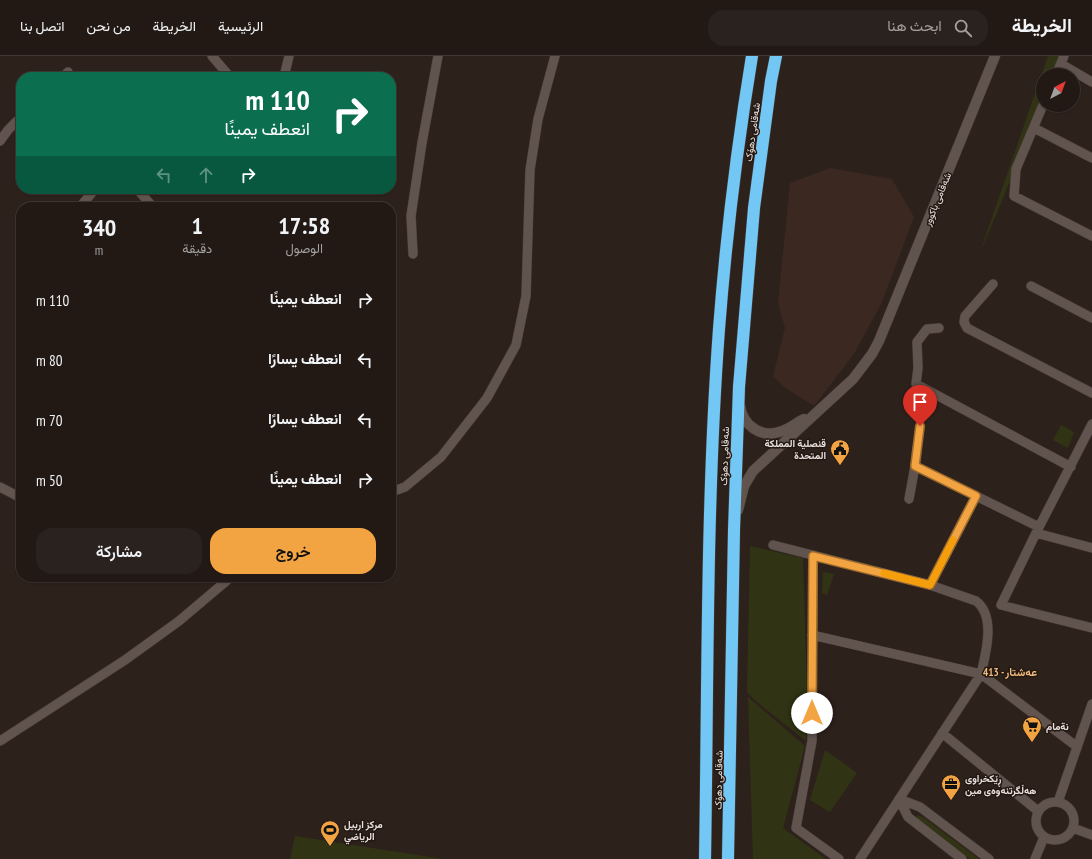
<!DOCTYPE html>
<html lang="ar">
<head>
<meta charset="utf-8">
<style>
	:root { --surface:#221915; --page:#2a221e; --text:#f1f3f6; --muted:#a2a0a0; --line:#3f3834; --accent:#f3a442 }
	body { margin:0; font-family:"PT Sans Narrow",Vazirmatn,sans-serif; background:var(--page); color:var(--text); direction:rtl; height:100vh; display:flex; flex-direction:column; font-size:15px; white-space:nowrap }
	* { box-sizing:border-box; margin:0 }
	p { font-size:13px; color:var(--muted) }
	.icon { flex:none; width:22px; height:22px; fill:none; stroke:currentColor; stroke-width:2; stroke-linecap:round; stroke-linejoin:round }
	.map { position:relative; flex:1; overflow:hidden; direction:ltr }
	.panel { position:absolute; left:16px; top:146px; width:380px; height:380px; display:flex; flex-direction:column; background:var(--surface); border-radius:16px; box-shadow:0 1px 3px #0004,0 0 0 1px var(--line); direction:rtl }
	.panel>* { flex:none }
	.hud { position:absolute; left:16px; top:16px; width:380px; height:122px; border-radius:16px; box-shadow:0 1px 3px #0004,0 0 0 1px var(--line); direction:rtl; background:#0b6e4f; color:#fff; overflow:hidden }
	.needle { width:26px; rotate:41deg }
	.buttons { position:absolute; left:1036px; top:12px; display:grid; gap:8px }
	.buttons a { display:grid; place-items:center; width:44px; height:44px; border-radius:50%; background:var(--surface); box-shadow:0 1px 3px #0004,0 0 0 1px var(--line); font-size:20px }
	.pin { position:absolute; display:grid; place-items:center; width:34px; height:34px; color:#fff; margin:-41px -17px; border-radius:50% 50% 50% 0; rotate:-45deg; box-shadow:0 0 4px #0007 }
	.pin .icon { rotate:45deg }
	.me { position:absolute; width:44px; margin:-22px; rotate:0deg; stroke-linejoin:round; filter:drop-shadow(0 0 3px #0008) }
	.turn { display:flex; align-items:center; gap:14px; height:84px; padding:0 20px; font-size:18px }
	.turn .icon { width:52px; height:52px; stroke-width:2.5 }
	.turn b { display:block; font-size:28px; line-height:34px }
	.lanes { display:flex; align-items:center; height:38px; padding:0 20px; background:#0003; justify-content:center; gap:20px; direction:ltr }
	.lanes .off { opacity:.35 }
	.eta { display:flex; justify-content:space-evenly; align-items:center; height:68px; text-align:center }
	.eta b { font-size:24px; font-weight:600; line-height:28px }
	.primary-button { display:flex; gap:8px; margin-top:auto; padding:8px 20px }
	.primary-button a { flex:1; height:46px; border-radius:16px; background:var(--accent); color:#111; font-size:16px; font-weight:600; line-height:46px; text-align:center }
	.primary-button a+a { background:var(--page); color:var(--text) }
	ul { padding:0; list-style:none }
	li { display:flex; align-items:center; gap:12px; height:60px; padding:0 20px }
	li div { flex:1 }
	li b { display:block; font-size:15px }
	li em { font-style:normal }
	header { display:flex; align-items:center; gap:24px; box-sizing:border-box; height:56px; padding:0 20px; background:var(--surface); border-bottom:1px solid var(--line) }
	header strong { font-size:19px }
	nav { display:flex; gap:22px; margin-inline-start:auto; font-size:14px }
	.search { width:280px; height:36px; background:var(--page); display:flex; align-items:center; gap:10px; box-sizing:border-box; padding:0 14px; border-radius:16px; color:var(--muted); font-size:15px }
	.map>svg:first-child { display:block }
</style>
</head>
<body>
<header>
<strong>الخريطة</strong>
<div class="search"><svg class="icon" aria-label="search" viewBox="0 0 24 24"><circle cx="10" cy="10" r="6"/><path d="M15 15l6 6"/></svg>ابحث هنا</div>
<nav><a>الرئيسية</a><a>الخريطة</a><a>من نحن</a><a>اتصل بنا</a></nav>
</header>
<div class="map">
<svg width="1092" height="803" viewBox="0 0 1092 803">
	<rect width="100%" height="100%" fill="#2d211c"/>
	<!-- built -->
	<path fill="#3a2821" d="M830 112 892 123 914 161 882 246 854 298 814 350 784 331 773 320 785 272 778 247 790 127Z"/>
	<!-- green -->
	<path fill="#313414" d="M1048 0H1063L1055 19H1043V47L979 199Z
		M1061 369 1074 376 1068 392 1053 384Z
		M750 490 803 502 807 636 806 685 757 646 747 636Z
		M823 516 834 518 827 539 822 537Z
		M748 641 805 690 783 772 826 803H753Z
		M825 694 857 717 830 756 810 744Z
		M917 759 923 761 979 803H970L917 763Z
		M295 780 443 803H290Z"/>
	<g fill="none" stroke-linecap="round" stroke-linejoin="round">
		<defs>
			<path id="street" d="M212 0 230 21
				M1061 8 1092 26
				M1056 19 1064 0
				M63 21 68 16
				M284 21 289 0
				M1043 49 1016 113 1014 140 1092 180
				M1034 72 1092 102
				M0 85 8 74 21 61
				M137 133 153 151
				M80 151 95 133
				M413 198 411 160 422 87 438 0
				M993 228 965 260 964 266 967 272 1092 337
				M1031 230 1092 262
				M939 272 927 273 917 286 918 312 916 328 1071 411
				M1092 368 1036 477 1001 549 1092 572
				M915 410 1039 471
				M0 431 21 442
				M391 436 405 431 441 401 487 342 516 289 526 240 530 114 538 63 555 0
				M909 443 915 410 920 370
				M1036 477 1092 492
				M773 489 930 529 976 545C996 560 986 597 981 618L860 803
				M813 500 812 685 796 772 839 803
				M930 529 976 440
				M812 579 981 618 1076 690
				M942 677 1038 755
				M0 685 125 604 179 565 231 521
				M899 743 920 751 989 803
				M899 743 908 761 962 803
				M1036 765a19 19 0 1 1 38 0a19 19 0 1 1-38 0Z
				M1058 746 1092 648
				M1073 772 1092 779
				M1035 803 1044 781"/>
			<path id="secondary" d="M740 350C743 369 760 382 779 376 788 374 796 367 804 363
				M738 454 744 430 753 415 853 323 872 298 879 285 995 0"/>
			<path id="highway" d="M705 803C708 627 706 449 719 273 726 182 737 91 752 0
				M728 803 734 474 739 331 754 152 771 25 776 0"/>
		</defs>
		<!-- street casing -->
		<use href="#street" stroke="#483e3a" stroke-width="10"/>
		<!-- secondary casing -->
		<use href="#secondary" stroke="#483e3a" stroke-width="11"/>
		<!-- highway casing -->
		<use href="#highway" stroke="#483e3a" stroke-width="13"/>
		<!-- street -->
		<use href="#street" stroke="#61534d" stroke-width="9"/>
		<!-- secondary -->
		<use href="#secondary" stroke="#61534d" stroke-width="10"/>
		<!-- highway -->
		<use href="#highway" stroke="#72c7f5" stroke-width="12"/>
	</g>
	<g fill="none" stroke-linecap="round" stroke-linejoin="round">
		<defs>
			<path id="route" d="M812 657 813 500 930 529 976 440 915 410 920 370"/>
		</defs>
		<!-- route casing -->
		<use href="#route" stroke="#9e6b2b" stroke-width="10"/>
		<!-- route -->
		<use href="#route" stroke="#f3a442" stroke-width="7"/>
		<!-- slow -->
		<path stroke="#f59e0b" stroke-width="7" d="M884 517 930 529 953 484"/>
	</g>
	<!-- icons -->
	<defs>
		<symbol id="civic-pin" viewBox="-11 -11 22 30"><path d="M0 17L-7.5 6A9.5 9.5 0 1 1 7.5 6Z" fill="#f3a442" stroke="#231812"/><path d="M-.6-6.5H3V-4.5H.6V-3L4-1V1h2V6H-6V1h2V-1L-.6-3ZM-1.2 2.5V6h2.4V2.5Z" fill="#111"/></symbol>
		<symbol id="supermarket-pin" viewBox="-11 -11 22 30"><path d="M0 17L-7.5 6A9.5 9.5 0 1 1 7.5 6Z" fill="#f3a442" stroke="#231812"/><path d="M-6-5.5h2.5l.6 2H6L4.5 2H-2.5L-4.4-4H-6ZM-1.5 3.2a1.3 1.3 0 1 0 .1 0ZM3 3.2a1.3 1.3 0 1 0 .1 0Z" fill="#111"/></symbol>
		<symbol id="office-pin" viewBox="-11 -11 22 30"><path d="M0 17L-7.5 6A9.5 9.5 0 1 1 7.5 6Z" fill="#f3a442" stroke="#231812"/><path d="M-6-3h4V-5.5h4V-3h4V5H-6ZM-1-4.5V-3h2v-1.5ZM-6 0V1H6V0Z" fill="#111"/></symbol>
		<symbol id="stadium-pin" viewBox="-11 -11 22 30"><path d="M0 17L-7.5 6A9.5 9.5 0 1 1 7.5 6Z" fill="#f3a442" stroke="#231812"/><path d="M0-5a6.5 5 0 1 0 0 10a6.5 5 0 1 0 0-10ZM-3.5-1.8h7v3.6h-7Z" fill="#111"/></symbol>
	</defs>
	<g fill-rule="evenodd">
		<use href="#civic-pin" x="829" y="382" width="22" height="30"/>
		<use href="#supermarket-pin" x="1021" y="659" width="22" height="30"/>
		<use href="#office-pin" x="940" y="717" width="22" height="30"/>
		<use href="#stadium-pin" x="319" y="763" width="22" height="30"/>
	</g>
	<g text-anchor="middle" stroke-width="3" stroke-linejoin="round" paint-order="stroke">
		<!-- street labels -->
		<g font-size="10" fill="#ebe2df" stroke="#231812">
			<text transform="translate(752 76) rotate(-82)" y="4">شەقامی دهۆک</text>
			<text transform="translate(937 143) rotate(-68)" y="4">شەقامی باکوور</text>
			<text transform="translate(724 400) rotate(-88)" y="4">شەقامی دهۆک</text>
			<text transform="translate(718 724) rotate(-89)" y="4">شەقامی دهۆک</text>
		</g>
		<!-- poi labels -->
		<g font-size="10" font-weight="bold" fill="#ebe2df" stroke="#231812" text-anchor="start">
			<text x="826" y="391" text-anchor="end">قنصلية المملكة<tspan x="826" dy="12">المتحدة</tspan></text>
			<text x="1046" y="674">نةمام</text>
			<text x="965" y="726">ڕێکخراوی<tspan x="965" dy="12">هەڵگرتنەوەی مین</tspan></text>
			<text x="344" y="772">مركز اربيل<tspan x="344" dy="12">الرياضي</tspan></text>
		</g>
		<!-- neighbourhood labels -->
		<g font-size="11" font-weight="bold" fill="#f1ba7d" stroke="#231812">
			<text x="1010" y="620">عه‌شتار - 413</text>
		</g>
	</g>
</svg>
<div class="buttons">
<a><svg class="needle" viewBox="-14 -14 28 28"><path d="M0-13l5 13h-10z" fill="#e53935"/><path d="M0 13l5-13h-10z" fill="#a2a0a0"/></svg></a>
</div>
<div class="pin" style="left:920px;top:370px;background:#d93025"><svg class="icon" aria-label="arrive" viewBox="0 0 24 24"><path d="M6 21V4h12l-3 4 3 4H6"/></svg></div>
<svg class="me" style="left:812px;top:657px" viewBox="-20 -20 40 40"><circle r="19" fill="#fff"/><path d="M0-13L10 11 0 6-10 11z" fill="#f3a442"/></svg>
<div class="hud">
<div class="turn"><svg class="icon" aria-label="right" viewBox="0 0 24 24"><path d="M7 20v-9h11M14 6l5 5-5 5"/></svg><div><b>110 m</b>انعطف يمينًا</div></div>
<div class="lanes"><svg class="icon off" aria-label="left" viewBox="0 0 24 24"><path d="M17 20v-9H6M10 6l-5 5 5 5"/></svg><svg class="icon off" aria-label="ahead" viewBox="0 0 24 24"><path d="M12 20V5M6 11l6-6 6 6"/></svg><svg class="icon" aria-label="right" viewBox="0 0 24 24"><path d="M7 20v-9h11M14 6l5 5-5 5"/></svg></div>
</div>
<section class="panel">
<div class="eta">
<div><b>17:58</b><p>الوصول</p></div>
<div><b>1</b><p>دقيقة</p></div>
<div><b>340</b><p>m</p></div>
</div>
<ul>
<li><svg class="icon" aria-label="right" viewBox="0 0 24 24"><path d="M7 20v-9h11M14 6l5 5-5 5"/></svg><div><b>انعطف يمينًا</b></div><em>110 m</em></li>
<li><svg class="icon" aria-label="left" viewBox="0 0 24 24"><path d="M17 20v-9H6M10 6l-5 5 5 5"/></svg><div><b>انعطف يسارًا</b></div><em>80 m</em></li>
<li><svg class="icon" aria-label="left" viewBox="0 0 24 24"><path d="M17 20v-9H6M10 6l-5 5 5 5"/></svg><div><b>انعطف يسارًا</b></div><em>70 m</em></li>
<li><svg class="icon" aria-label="right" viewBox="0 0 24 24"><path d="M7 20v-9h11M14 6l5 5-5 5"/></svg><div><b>انعطف يمينًا</b></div><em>50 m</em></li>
</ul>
<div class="primary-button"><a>خروج</a><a>مشاركة</a></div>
</section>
</div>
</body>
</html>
